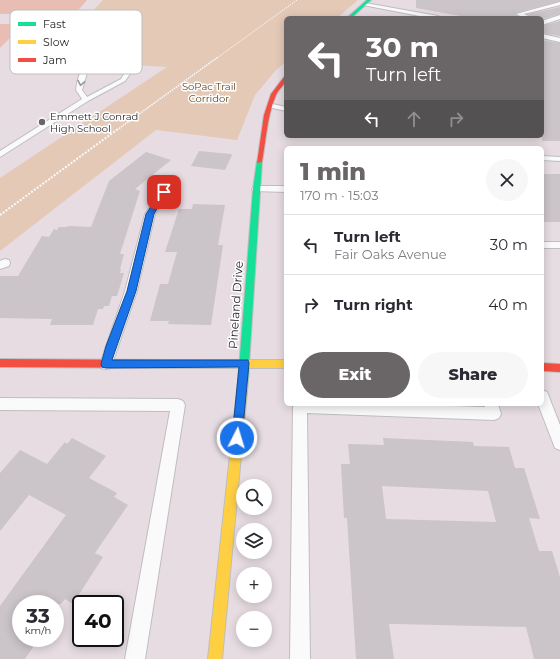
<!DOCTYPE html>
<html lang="en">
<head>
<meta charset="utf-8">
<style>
	:root { --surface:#fff; --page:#f7f7f7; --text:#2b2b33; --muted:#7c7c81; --line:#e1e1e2; --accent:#6a6668 }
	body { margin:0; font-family:Montserrat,sans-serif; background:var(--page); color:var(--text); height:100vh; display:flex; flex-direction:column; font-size:15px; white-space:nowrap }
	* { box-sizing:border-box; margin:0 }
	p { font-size:13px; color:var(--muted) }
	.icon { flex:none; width:22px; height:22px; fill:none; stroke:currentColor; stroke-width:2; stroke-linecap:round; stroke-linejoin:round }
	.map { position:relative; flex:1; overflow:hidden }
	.sheet { position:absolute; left:284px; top:146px; width:260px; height:260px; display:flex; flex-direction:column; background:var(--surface); border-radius:6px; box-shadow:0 2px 10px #0003 }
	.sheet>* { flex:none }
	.hud { position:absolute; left:284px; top:16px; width:260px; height:122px; border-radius:6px; box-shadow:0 2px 10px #0003; background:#6a6668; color:#fff; overflow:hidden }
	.tools { position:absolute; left:236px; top:479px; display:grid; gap:8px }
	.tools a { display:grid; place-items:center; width:36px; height:36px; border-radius:50%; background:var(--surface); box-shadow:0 2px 10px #0003; font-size:20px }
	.speed { position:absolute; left:12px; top:595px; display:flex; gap:8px; font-size:20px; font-weight:700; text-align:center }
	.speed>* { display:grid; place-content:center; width:52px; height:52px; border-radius:50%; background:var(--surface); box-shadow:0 2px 10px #0003; line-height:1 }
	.speed small { font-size:10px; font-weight:400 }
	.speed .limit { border:2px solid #111; border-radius:6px; background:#fff; color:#111 }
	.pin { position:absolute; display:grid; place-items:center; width:34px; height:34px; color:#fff; margin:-17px; border-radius:8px; box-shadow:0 2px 6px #0006 }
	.me { position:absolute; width:44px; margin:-22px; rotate:5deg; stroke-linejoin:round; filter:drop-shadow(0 0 3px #0008) }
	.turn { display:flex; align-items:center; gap:14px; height:84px; padding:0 16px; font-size:18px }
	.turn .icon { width:52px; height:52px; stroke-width:2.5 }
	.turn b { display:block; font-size:28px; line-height:34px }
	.lanes { display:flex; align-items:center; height:38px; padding:0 16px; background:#0003; justify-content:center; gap:20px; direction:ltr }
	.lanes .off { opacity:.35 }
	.round { display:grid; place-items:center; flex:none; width:42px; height:42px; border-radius:21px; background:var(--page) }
	.summary { display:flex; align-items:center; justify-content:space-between; height:68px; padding:0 16px }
	h1 { font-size:24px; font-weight:800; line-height:30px; color:var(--accent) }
	.button { display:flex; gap:8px; margin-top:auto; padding:8px 16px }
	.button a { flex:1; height:46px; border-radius:24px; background:var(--accent); color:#fff; font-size:16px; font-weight:800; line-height:46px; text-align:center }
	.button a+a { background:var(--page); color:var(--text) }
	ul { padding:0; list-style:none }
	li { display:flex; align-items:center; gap:12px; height:60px; padding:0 16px; border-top:1px solid var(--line) }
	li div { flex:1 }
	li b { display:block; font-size:15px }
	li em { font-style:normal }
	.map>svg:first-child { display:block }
</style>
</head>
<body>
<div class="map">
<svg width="560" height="659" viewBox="0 0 560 659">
	<rect width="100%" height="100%" fill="#e6dce2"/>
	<!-- green -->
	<path fill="#e4c9b7" d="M103 0H358L337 18H286V62L276 70 255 95 237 140 156 130 0 251V178L167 67 46 60Z"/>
	<!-- pitch -->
	<path fill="#e8beb4" d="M0 0H87L75 14H0Z
		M0 24H24L0 48Z"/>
	<!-- building -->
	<path fill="#cbc4c8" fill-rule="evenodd" d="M416 0H560V1L515 13V15L521 18H472L416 8Z
		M560 7V14L542 19V18H533L528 14Z
		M560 21V36L542 33V26Z
		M542 40 560 43V141H542Z
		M199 151 231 154 232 155 225 170 191 166Z
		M146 152 171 160 135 189 140 191 120 254H124L120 269H121L120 273H124L117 296H112L109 306H104L103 309H98L93 325H50L52 319 0 318V276H18L42 236 49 237 54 229 57 230 59 227H67L68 226 91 227 109 181Z
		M542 174H560V222H542Z
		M193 204 225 205 218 245H223L211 325 168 324 169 321H150L160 284H168L177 252H165L179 209H192Z
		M72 438 106 456 89 478 117 493 114 497 128 505 95 553 103 557 73 604 65 599 61 604H21V638H39L25 659H0V606L66 515 29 495 0 531V473L20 450 47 464 65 442 67 444Z
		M383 438 473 442 474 446 509 447 515 468H524L540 519 529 518 539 551H552L560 577V659H534L526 627 398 624H389L394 659H356L347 518H344L341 464H350L348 444 384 445ZM382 486 488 491 496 522 386 519Z"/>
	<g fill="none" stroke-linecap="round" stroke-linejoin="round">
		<defs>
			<path id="lane" d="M560 2V5L524 14 532 18H524L516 14Z
				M365 3 438 16 441 18H430L363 5Z
				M560 15V19L542 25V21Z
				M542 34 560 38V42L542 38Z
				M117 64 129 70 130 74 125 81 88 101 0 157V151L82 99 76 90C77 85 77 79 80 74 86 64 106 65 117 64ZM116 68 123 71 124 74 121 79 87 97 82 90 87 73 97 70Z
				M268 103 286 107V111L268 107Z
				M542 156 560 157V161L542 160Z
				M256 186H286V192L253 191 252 189Z
				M164 189 169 192 155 214 137 291 112 364 111 368 106 369 101 368 100 364 125 291 145 214 161 190Z
				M542 242H560V248H542Z
				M5 259 9 260 10 263 9 266 0 269V261Z
				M542 390 547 392 560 425V450L555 448 538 404H542Z
				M0 398 178 399 183 401 185 405 145 659H125L170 411 0 410Z
				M295 404H386L485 407 484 404H498L501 414 499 418 494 420 307 413 310 659H290L293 407Z"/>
			<path id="fast" d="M367 0H371L351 18H347Z
				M257 161 262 162 248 381 246 384 243 385 240 384 238 381 253 189Z"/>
			<path id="slow" d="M167 360H286V368H167L164 367 162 364 164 361Z
				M243 377 246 378 248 381 222 659H208L238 381 240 378Z"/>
			<path id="jam" d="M284 77H286C286 85 279 88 276 95 267 116 266 140 262 162L257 163 264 115 271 94Z
				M0 359 167 360 170 361 172 364 170 367 167 368 0 367Z
				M542 363 560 364V372L542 371Z"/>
		</defs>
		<!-- lane casing -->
		<use href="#lane" stroke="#bfbebf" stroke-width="2"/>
		<!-- fast casing -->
		<use href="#fast" stroke="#bfbebf" stroke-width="2"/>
		<!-- slow casing -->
		<use href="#slow" stroke="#bfbebf" stroke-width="2"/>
		<!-- jam casing -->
		<use href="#jam" stroke="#bfbebf" stroke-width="2"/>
		<!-- path-far2 -->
		<path stroke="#fbfafb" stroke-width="1" stroke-dasharray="1.5 1" stroke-linecap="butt" d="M217 58 297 0"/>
		<!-- path-far1 -->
		<path stroke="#fbfafb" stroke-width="1.5" stroke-dasharray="1.5 1" stroke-linecap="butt" d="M117 130 218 57"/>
		<!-- path -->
		<path stroke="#fbfafb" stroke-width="2" stroke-dasharray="2 1.5" stroke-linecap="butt" d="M0 215 118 129"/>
		<!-- lane -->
		<use href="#lane" fill="#fbfafb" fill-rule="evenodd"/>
		<!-- fast -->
		<use href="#fast" fill="#16e098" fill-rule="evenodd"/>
		<!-- slow -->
		<use href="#slow" fill="#ffcf43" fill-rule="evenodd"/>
		<!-- jam -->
		<use href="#jam" fill="#f24e42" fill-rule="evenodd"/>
	</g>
	<!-- one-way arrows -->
	<defs><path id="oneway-chevron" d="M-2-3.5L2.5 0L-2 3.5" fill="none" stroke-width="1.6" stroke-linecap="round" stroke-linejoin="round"/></defs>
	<use stroke="#9c9b9c" href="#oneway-chevron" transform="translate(81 83) rotate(101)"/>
	<!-- route -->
	<path fill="#1a73e8" stroke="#114b97" d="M164 190 167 192 154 214 136 291 112 360H248L249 363 242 438 241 442 237 443 233 442 232 438 239 367 106 368 102 367 101 364 106 346 127 291 146 214 161 191Z"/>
	<!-- markers -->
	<circle fill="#6a6668" stroke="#fff" stroke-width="1.5" cx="42" cy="122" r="4"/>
	<g text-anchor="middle" stroke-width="3" stroke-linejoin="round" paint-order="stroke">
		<!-- far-park labels -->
		<g font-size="10" fill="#634618" stroke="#fff">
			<text x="209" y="90">SoPac Trail<tspan x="209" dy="12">Corridor</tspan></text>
		</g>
		<!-- far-poi labels -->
		<g font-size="10" fill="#272727" stroke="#fff" text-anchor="start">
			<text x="50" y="120">Emmett J Conrad<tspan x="50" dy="12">High School</tspan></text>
		</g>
		<!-- street labels -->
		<g font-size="12" fill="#272727" stroke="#fff">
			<text transform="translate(236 305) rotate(-86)" y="4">Pineland Drive</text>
		</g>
	</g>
	<!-- legend -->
	<rect x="10" y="10" width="132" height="64" rx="6" fill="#fff" stroke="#bebebe" stroke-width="1"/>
	<rect x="18" y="22" width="18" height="4" fill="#16e098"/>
	<rect x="18" y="40" width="18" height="4" fill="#ffcf43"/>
	<rect x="18" y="58" width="18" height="4" fill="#f24e42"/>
	<g font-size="11" fill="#272727">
		<text x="43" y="28">Fast</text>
		<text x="43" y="46">Slow</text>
		<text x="43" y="64">Jam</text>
	</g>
</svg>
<div class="tools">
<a><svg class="icon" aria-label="search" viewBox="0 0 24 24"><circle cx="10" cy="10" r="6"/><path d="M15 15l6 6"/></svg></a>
<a><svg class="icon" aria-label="layers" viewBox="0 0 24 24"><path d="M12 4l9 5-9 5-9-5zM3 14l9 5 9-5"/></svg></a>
<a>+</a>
<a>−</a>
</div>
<div class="speed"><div>33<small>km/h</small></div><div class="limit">40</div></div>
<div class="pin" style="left:164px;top:192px;background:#d93025"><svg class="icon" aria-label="arrive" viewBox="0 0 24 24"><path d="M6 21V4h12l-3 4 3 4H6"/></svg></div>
<svg class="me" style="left:237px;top:438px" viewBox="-20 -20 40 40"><circle r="17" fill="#1a73e8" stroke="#fff" stroke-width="3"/><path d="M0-11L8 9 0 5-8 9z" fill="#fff"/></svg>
<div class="hud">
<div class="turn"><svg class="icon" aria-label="left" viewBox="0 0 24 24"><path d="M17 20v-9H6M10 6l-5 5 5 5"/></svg><div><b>30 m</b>Turn left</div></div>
<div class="lanes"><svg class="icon" aria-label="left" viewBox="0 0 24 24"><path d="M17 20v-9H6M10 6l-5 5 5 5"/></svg><svg class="icon off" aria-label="ahead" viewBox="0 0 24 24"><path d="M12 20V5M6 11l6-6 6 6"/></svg><svg class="icon off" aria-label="right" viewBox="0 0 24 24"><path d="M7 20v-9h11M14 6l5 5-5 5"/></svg></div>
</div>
<section class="sheet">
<div class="summary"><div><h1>1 min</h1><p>170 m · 15:03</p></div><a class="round"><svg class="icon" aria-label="close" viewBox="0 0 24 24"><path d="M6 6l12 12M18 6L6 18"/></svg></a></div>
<ul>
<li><svg class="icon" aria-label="left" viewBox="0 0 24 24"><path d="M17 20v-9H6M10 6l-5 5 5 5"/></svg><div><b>Turn left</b><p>Fair Oaks Avenue</p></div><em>30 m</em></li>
<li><svg class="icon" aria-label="right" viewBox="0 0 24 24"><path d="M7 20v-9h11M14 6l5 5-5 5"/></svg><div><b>Turn right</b></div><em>40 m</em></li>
</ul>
<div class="button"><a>Exit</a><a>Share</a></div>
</section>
</div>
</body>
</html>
